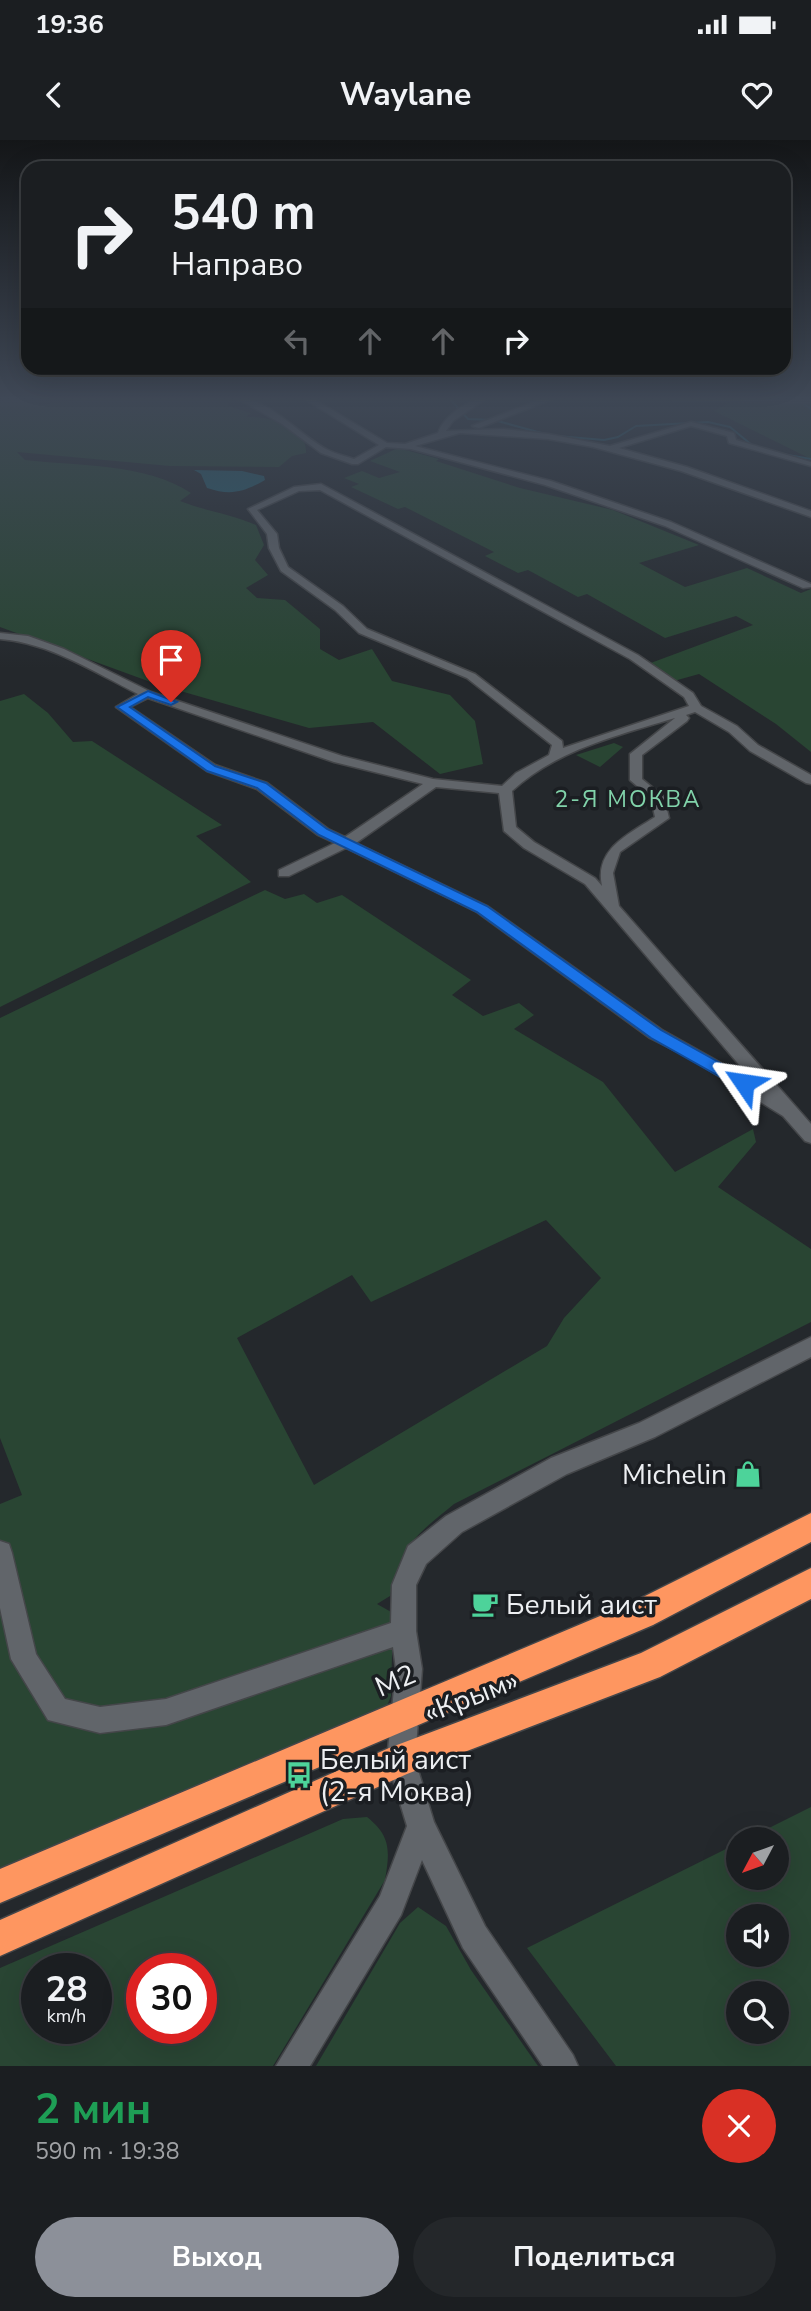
<!DOCTYPE html>
<html lang="ru">
<head>
<meta charset="utf-8">
<style>
	:root { --surface:#1b1e21; --page:#24272a; --text:#f1f3f6; --muted:#a0a2a5; --line:#393c3f; --accent:#8c9099 }
	body { margin:0; font-family:"Nunito Sans",sans-serif; background:var(--page); color:var(--text); height:100vh; display:flex; flex-direction:column; font-size:26px; white-space:nowrap }
	* { box-sizing:border-box; margin:0 }
	p { font-size:23px; color:var(--muted) }
	.icon { flex:none; width:38px; height:38px; fill:none; stroke:currentColor; stroke-width:2; stroke-linecap:round; stroke-linejoin:round }
	.map { position:relative; height:1926px; overflow:hidden }
	.panel { display:flex; flex-direction:column; background:var(--surface); flex:1 }
	.panel>* { flex:none }
	.hud { position:absolute; left:21px; top:21px; width:770px; height:214px; border-radius:21px; box-shadow:0 7px 28px #0002,0 0 0 2px var(--line); background:#1b1e21; color:var(--text); overflow:hidden }
	.needle { width:46px; rotate:229deg }
	.tools { position:absolute; left:726px; top:1687px; display:grid; gap:14px }
	.tools a { display:grid; place-items:center; width:63px; height:63px; border-radius:50%; background:var(--surface); box-shadow:0 7px 28px #0002,0 0 0 2px var(--line); font-size:35px }
	.speed { position:absolute; left:21px; top:1813px; display:flex; gap:14px; font-size:35px; font-weight:700; text-align:center }
	.speed>* { display:grid; place-content:center; width:91px; height:91px; border-radius:50%; background:var(--surface); box-shadow:0 7px 28px #0002,0 0 0 2px var(--line); line-height:1 }
	.speed small { font-size:18px; font-weight:400 }
	.speed .limit { border:10px solid #d22; background:#fff; color:#111 }
	.pin { position:absolute; display:grid; place-items:center; width:60px; height:60px; color:#fff; margin:-72px -30px; border-radius:50% 50% 50% 0; rotate:-45deg; box-shadow:0 0 7px #0007 }
	.pin .icon { rotate:45deg }
	.me { position:absolute; width:77px; margin:-38px; rotate:302deg; stroke-linejoin:round; filter:drop-shadow(0 0 5px #0008) }
	.turn { display:flex; align-items:center; gap:24px; height:147px; padding:0 35px; font-size:32px }
	.turn .icon { width:91px; height:91px; stroke-width:2.5 }
	.turn b { display:block; font-size:49px; line-height:60px }
	.lanes { display:flex; align-items:center; height:66px; padding:0 35px; background:#0003; justify-content:center; gap:35px; direction:ltr }
	.lanes .off { opacity:.35 }
	.round { display:grid; place-items:center; flex:none; width:74px; height:74px; border-radius:37px; background:var(--page) }
	.overview { display:flex; align-items:center; justify-content:space-between; height:119px; padding:0 35px }
	h1 { font-size:42px; font-weight:700; line-height:52px; color:#1e9e55 }
	.cta { display:flex; gap:14px; margin-top:auto; padding:14px 35px }
	.cta a { flex:1; height:80px; border-radius:42px; background:var(--accent); color:#fff; font-size:28px; font-weight:700; line-height:80px; text-align:center }
	.cta a+a { background:var(--page); color:var(--text) }
	.status { display:flex; justify-content:space-between; align-items:center; height:49px; padding:0 35px; background:var(--surface); direction:ltr }
	.status svg { height:19px; fill:currentColor }
	header { display:flex; justify-content:space-between; align-items:center; height:91px; padding:0 35px; background:var(--surface); font-size:32px; font-weight:700 }
	.map>svg:first-child { display:block }
</style>
</head>
<body>
<div class="status"><b>19:36</b><svg viewBox="0 0 49 12"><path d="M0 12V9h3v3zM5 12V6h3v6zM10 12V3h3v9zM15 12V0h3v12zM26 1h20v11H26zM47 4h2v5h-2z"/></svg></div>
<header><svg class="icon" aria-label="back" viewBox="0 0 24 24"><path d="M15 5l-7 7 7 7"/></svg>Waylane<svg class="icon" aria-label="heart" viewBox="0 0 24 24"><path d="M12 20l-8-8c-3-5 5-10 8-4 3-6 11-1 8 4z"/></svg></header>
<div class="map">
<svg width="811" height="1926" viewBox="0 0 811 1926">
	<rect width="100%" height="100%" fill="#24282c"/>
	<!-- green -->
	<path fill="#294533" fill-rule="evenodd" d="M6 258H39V265L74 261 75 258H233L228 266 251 273 246 277C270 276 308 287 306 313L292 316 279 327 170 326 17 312 25 320C77 326 146 323 191 353L180 361C205 371 231 374 256 385L264 405 255 420 268 435 246 448 257 458 285 460 320 489V509L339 520 372 509 392 541 450 555 475 581 483 624 440 634 373 582 309 588 156 544 0 487V261L7 260Z
		M738 258H811V319L714 271Z
		M398 308 439 319 436 321 520 348 613 370 699 405 639 423 685 447 747 428 801 453 811 449V612L776 584 699 534 674 541 648 524 753 485 736 476 665 498 587 454 578 457 528 430 518 433 485 416 494 412 405 367 398 369 351 347 359 344 344 338 362 331 379 338 400 332 370 321Z
		M24 554 48 573 73 602 92 601 222 685 196 696 251 742 0 867V561Z
		M614 603 623 607 600 627 576 615Z
		M265 750 285 759 304 754 317 763 342 755 471 840 452 855 483 876 519 863 534 875 514 889 603 942 675 1032 753 989 756 1002 718 1047 811 1109V1182L454 1364C415 1396 401 1405 390 1456L377 1464 393 1473 391 1556 374 1598 0 1751V1364L22 1355 0 1298V878ZM546 1080 601 1138 564 1178 547 1206 314 1345 237 1198 352 1135 371 1162Z
		M811 1667V1926H616L527 1808 738 1703V1738H777V1699H747ZM738 1776H777V1815H738ZM738 1853H777V1892H738Z
		M367 1677C391 1696 390 1711 385 1740L273 1926H0V1828L343 1679ZM37 1829H96V1888H37ZM142 1829H201V1888H142Z
		M418 1767 446 1786 471 1830 538 1926H316L400 1783Z"/>
	<!-- water -->
	<path fill="#255f6f" d="M194 330 242 331 264 336 265 340C244 352 231 356 207 348L201 334Z"/>
	<g fill="none" stroke-linecap="round" stroke-linejoin="round">
		<!-- stream -->
		<path stroke="#255f6f" stroke-width="2" d="M449 258 468 279 494 280 545 294
			M796 258 811 269
			M557 296 604 300 618 297 636 286 708 282 730 287 753 306
			M782 314 811 319"/>
		<defs>
			<path id="minor" d="M237 258C270 258 300 296 328 310 336 314 346 316 354 319L379 305 303 258H312L387 303 405 304 438 293C443 277 469 258 487 258L453 281 446 291 504 289 548 294 610 306 691 282 734 293 736 300 811 322V326L729 303 727 296 691 286 619 308 687 327 811 371V377L681 331 593 307 548 299 460 293 415 306 551 341 671 382 811 444V447L803 448 665 386 545 345 411 309 386 307 358 324H352L321 313 282 284Z
				M544 258H555L479 288 472 286Z
				M669 258 811 259V263L673 260Z
				M321 344 638 515 693 553 701 566 737 586 758 605 811 635V644L806 643 750 611 729 592 695 572 686 575 689 578 687 581 642 615V639L664 657 669 678 620 712 613 733 619 766 811 984V1003L805 1001 783 976 690 918 650 898 477 772 346 708 289 736H279V730L335 703 318 695 257 649 207 631 116 567 138 554C94 532 50 503 0 499V493L28 496 64 509 151 552 342 616 433 639 502 646 516 633 549 615 552 605 467 538 359 493 335 470 281 431 269 408 267 394 248 369 294 347ZM320 350 630 519 684 557 689 566 563 608 562 601 475 534 367 489 343 466 288 427 279 408 277 394 257 370 299 351ZM148 558 334 622 423 644 345 697 328 689 267 643 215 625 130 567ZM675 578 630 614V640L651 658 655 677C629 694 594 709 602 746L595 738 534 702 516 687 512 651C556 610 619 595 675 578ZM436 647 499 653 504 691 524 708 585 744 753 941 662 890 487 766 356 703Z
				M811 1197V1217L655 1297 567 1334 462 1392 426 1424 416 1445V1491L422 1529 415 1620 434 1682 485 1786 573 1915 578 1926H543L463 1808 422 1720 401 1775 310 1926H276L380 1756 407 1686 387 1620 396 1529 393 1507 166 1585 100 1593 48 1580 11 1519 0 1468V1401L9 1404 12 1413 36 1514 65 1559 100 1567 166 1559 391 1483 392 1445 408 1406 446 1376 551 1318 639 1283Z"/>
			<path id="highway" d="M811 1373V1402L653 1485 0 1763V1729L631 1463Z
				M811 1428V1459L660 1537 407 1634 0 1816V1780L389 1608 641 1513Z"/>
		</defs>
		<!-- minor casing -->
		<use href="#minor" stroke="#444649" stroke-width="3"/>
		<!-- highway casing -->
		<use href="#highway" stroke="#444649" stroke-width="3"/>
		<!-- minor -->
		<use href="#minor" fill="#61656a" fill-rule="evenodd"/>
		<!-- highway -->
		<use href="#highway" fill="#fe9660" fill-rule="evenodd"/>
	</g>
	<!-- sky -->
	<linearGradient id="sky" x2="0" y2="1"><stop stop-color="#141618"/><stop offset="0.49" stop-color="#3f4856"/><stop offset="1" stop-color="#3f4856" stop-opacity="0"/></linearGradient>
	<rect width="811" height="528" fill="url(#sky)"/>
	<!-- route -->
	<path fill="#1a73e8" stroke="#114b97" stroke-width="2" d="M148 551 177 562 171 565 148 557 130 567 215 626 266 643 327 689 487 766 661 890 749 939V947H738L651 898 477 772 319 695 257 648 207 631 117 567Z"/>
	<!-- icons -->
	<defs>
		<symbol id="shop-bare" viewBox="-9 -9 18 18"><path d="M-5-2.5h2.3a2.7 3.5 0 0 1 5.4 0H5L5.5 6h-11ZM-1.5-2.5h3a1.5 2.3 0 0 0-3 0Z" fill="#4dd39a" stroke="#1b1e22" stroke-width="2.5" paint-order="stroke"/></symbol>
		<symbol id="cafe-bare" viewBox="-9 -9 18 18"><path d="M-5.5-4.5H6V0H3Q3 3.5 0 3.5H-2.5Q-5.5 3.5-5.5 0ZM3-3.2v2h1.7v-2ZM-6 4.5H4V6H-6Z" fill="#4dd39a" stroke="#1b1e22" stroke-width="2.5" paint-order="stroke"/></symbol>
		<symbol id="bus-bare" viewBox="-9 -9 18 18"><path d="M-5-6H5V4H4V6H2V4H-2V6H-4V4H-5ZM-3.5-4V0h7V-4ZM-3.5 1.2v1.5H-2V1.2ZM2 1.2v1.5H3.5V1.2Z" fill="#4dd39a" stroke="#1b1e22" stroke-width="2.5" paint-order="stroke"/></symbol>
	</defs>
	<g fill-rule="evenodd">
		<use href="#shop-bare" x="729" y="1315" width="38" height="38"/>
		<use href="#cafe-bare" x="466" y="1445" width="38" height="38"/>
		<use href="#bus-bare" x="280" y="1616" width="38" height="38"/>
	</g>
	<g text-anchor="middle" stroke-width="7" stroke-linejoin="round" paint-order="stroke">
		<!-- far-quarter labels -->
		<g font-size="23" letter-spacing="2" fill="#81d3aa" stroke="#1b1e22">
			<text x="628" y="667">2-Я МОКВА</text>
		</g>
		<!-- near-poi labels -->
		<g font-size="28" fill="#edeff2" stroke="#1b1e22" text-anchor="start">
			<text x="727" y="1344" text-anchor="end">Michelin</text>
			<text x="506" y="1474">Белый аист</text>
			<text x="320" y="1629">Белый аист<tspan x="320" dy="32">(2-я Моква)</tspan></text>
		</g>
		<!-- near-street labels -->
		<g font-size="28" fill="#edeff2" stroke="#1b1e22">
			<text transform="translate(395 1540) rotate(-23)" y="10">М2</text>
			<text transform="translate(471 1556) rotate(-21)" y="10">«Крым»</text>
		</g>
	</g>
</svg>
<div class="tools">
<a><svg class="needle" viewBox="-14 -14 28 28"><path d="M0-13l5 13h-10z" fill="#e53935"/><path d="M0 13l5-13h-10z" fill="#a0a2a5"/></svg></a>
<a><svg class="icon" aria-label="sound" viewBox="0 0 24 24"><path d="M4 9h4l5-4v14l-5-4H4zM17 9q2 3 0 6"/></svg></a>
<a><svg class="icon" aria-label="search" viewBox="0 0 24 24"><circle cx="10" cy="10" r="6"/><path d="M15 15l6 6"/></svg></a>
</div>
<div class="speed"><div>28<small>km/h</small></div><div class="limit">30</div></div>
<div class="pin" style="left:171px;top:562px;background:#d93025"><svg class="icon" aria-label="arrive" viewBox="0 0 24 24"><path d="M6 21V4h12l-3 4 3 4H6"/></svg></div>
<svg class="me" style="left:744px;top:943px" viewBox="-20 -20 40 40"><path d="M0-17L14 15 0 8-14 15z" fill="#1a73e8" stroke="#fff" stroke-width="4"/></svg>
<div class="hud">
<div class="turn"><svg class="icon" aria-label="right" viewBox="0 0 24 24"><path d="M7 20v-9h11M14 6l5 5-5 5"/></svg><div><b>540 m</b>Направо</div></div>
<div class="lanes"><svg class="icon off" aria-label="left" viewBox="0 0 24 24"><path d="M17 20v-9H6M10 6l-5 5 5 5"/></svg><svg class="icon off" aria-label="ahead" viewBox="0 0 24 24"><path d="M12 20V5M6 11l6-6 6 6"/></svg><svg class="icon off" aria-label="ahead" viewBox="0 0 24 24"><path d="M12 20V5M6 11l6-6 6 6"/></svg><svg class="icon" aria-label="right" viewBox="0 0 24 24"><path d="M7 20v-9h11M14 6l5 5-5 5"/></svg></div>
</div>
</div>
<section class="panel">
<div class="overview"><div><h1>2 мин</h1><p>590 m · 19:38</p></div><a class="round" style="background:#d93025;color:#fff"><svg class="icon" aria-label="close" viewBox="0 0 24 24"><path d="M6 6l12 12M18 6L6 18"/></svg></a></div>
<div class="cta"><a>Выход</a><a>Поделиться</a></div>
</section>
</body>
</html>
